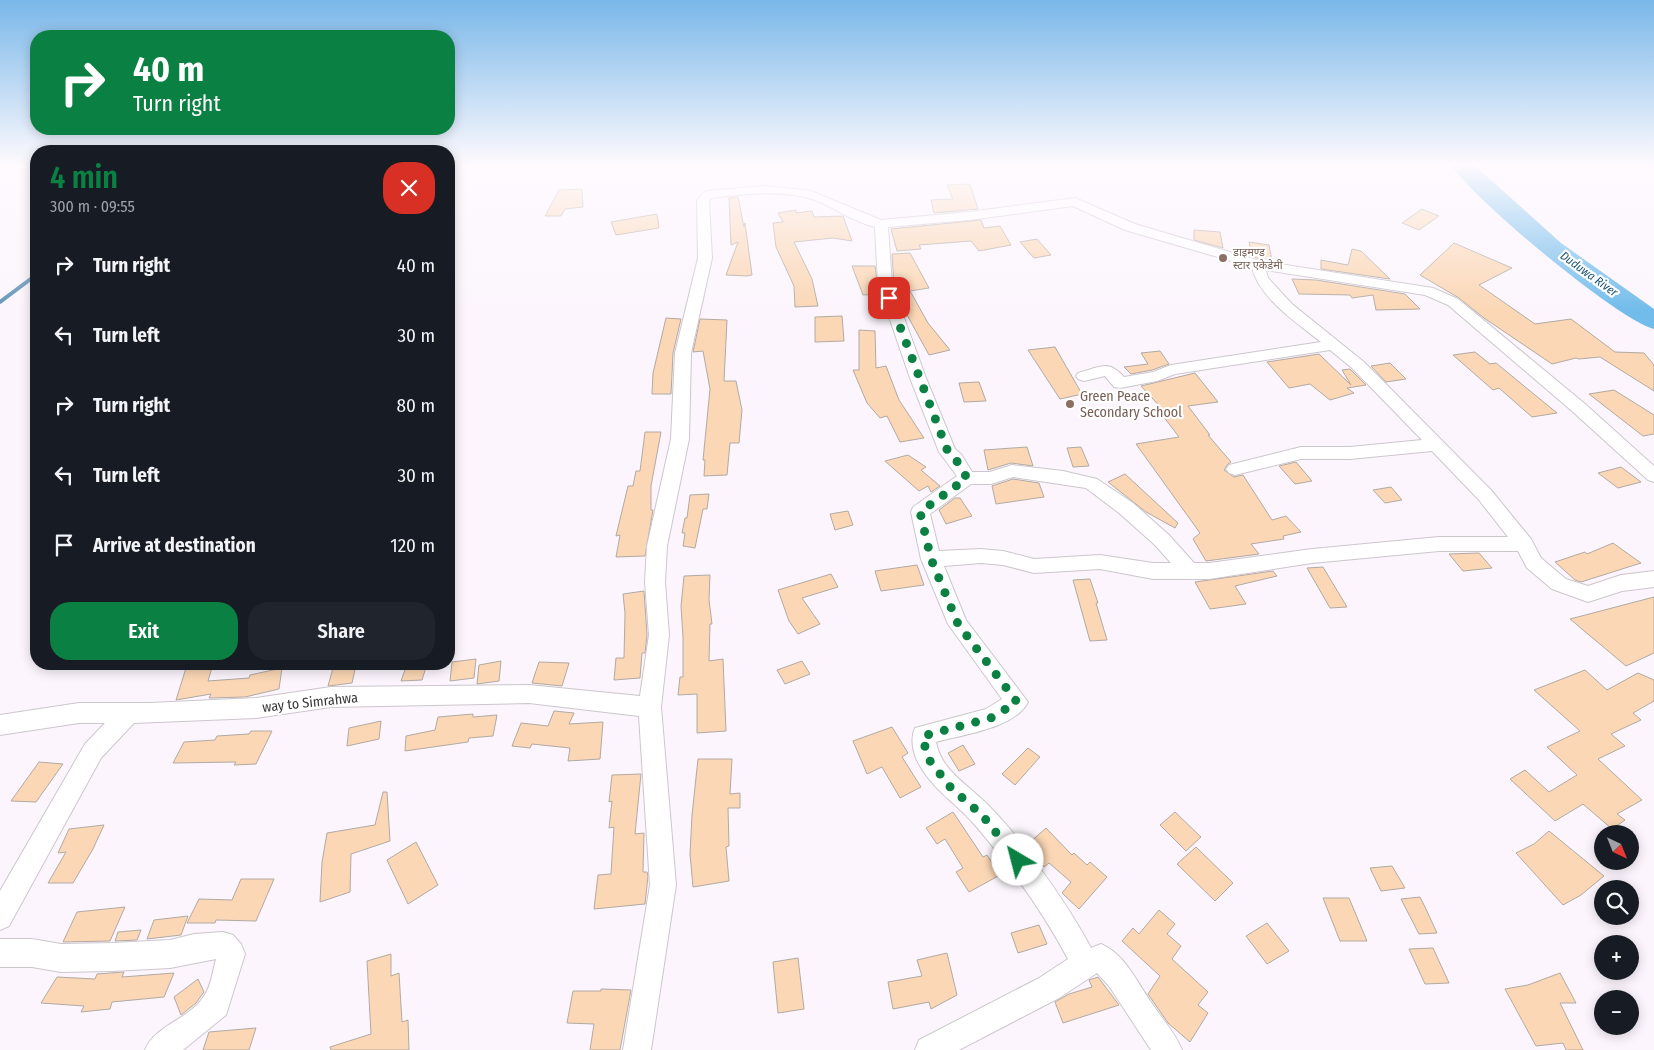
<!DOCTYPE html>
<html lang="en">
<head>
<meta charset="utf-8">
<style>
	:root { --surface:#171b24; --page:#20242c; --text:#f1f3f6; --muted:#9ea1a6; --accent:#0b8043 }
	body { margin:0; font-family:"Fira Sans Condensed","Noto Sans Devanagari",sans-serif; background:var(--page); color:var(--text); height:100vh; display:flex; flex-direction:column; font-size:19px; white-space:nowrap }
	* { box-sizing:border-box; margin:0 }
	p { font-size:16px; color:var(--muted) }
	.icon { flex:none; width:28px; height:28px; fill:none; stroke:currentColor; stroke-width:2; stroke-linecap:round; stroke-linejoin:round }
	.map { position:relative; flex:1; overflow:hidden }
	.side { position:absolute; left:30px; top:145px; width:425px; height:525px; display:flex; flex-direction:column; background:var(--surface); border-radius:20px; box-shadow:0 2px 12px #0003 }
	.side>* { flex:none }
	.guide { position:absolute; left:30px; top:30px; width:425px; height:105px; border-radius:20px; box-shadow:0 2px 12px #0003; background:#0b8043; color:#fff; overflow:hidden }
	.needle { width:32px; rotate:137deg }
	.controls { position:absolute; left:1594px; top:825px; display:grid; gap:10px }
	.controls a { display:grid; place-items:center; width:45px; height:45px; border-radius:50%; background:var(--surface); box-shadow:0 2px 12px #0003; font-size:25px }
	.pin { position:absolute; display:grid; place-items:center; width:42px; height:42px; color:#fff; margin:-21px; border-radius:10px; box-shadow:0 2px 8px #0006 }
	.me { position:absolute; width:55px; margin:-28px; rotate:323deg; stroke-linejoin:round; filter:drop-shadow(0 0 4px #0008) }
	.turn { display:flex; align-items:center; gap:18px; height:105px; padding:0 20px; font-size:22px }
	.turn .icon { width:65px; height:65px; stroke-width:2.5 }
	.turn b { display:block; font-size:35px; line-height:42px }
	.round { display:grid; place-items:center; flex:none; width:52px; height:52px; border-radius:20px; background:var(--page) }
	.headline { display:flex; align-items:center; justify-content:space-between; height:85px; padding:0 20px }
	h1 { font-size:30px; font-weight:600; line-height:38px; color:var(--accent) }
	.action { display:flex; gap:10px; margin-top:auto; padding:10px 20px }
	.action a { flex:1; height:58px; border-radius:20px; background:var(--accent); color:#fff; font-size:20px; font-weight:600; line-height:58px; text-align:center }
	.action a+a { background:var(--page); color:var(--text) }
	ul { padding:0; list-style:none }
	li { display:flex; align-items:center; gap:15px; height:70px; padding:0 20px }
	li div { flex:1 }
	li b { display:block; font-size:19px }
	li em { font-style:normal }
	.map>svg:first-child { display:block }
</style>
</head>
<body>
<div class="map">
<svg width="1654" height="1050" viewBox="0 0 1654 1050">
	<rect width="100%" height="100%" fill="#fcf5fd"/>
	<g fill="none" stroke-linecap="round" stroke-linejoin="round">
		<!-- stream -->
		<path stroke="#6194b6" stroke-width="4" d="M0 302 36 275"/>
		<!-- river -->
		<path fill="#72bceb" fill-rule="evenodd" d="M1451 164H1473L1561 243 1654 309V329C1618 320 1470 197 1451 164Z"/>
	</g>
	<!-- building -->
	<path fill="#fbd7b5" stroke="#b1aaa3" d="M970 184 978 209 934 213 931 200 953 199 947 185Z
		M582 189 583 207 565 209 561 216H545L559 190Z
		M738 197 744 227 745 223 752 275 747 276 726 275 738 242 731 245 729 198Z
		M1422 209 1439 216 1419 230 1402 223Z
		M796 210V213L812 211 814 217 843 216 852 241 833 238 794 242 812 279 818 306 795 307 794 286 776 247 773 223 783 222 778 213Z
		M657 214 659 228 616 235 611 222Z
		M981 220 984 228 1000 226 1011 245 979 251 971 241 919 245 921 249 897 251 891 229Z
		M1194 230 1220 232 1223 248 1194 240Z
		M1037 239 1051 255 1034 258 1020 242Z
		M1249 242 1269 245 1272 261 1252 257Z
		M1454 243 1512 268 1479 285 1535 324 1571 319 1615 352 1644 353 1654 365V391L1600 357 1579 359 1576 358 1552 364 1484 318 1459 298 1420 275Z
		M1352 249 1361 251 1390 279 1321 269V260L1348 265Z
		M910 253 929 288 910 291 928 323 950 350 929 355 900 302 894 285 892 254Z
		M852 266H875L879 294 863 295Z
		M1292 279 1316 280 1405 294 1420 309 1376 310 1373 295 1352 298 1350 295 1299 294Z
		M842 316 844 341 815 342V317Z
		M666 318 681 319 673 353 671 394H652L653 373Z
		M700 319 727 320 724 381H736L742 410 739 443H730L727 475 704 476 705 460H703L710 389 703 351 693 352Z
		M859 330 875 331 876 368 886 366 899 400 924 438 900 442 887 416 880 418 867 403 853 370H859Z
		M1055 347 1082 394 1060 399 1028 350Z
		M1160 351 1169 364 1152 370 1131 374 1124 367 1148 364 1141 353Z
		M1475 352 1490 364 1496 363 1557 413 1532 417 1499 388 1493 390 1453 355Z
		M1319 354 1351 385 1342 370 1350 369 1366 385 1347 388 1354 393 1330 400 1310 384 1289 388 1267 362Z
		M1390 363 1406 379 1386 382 1371 366Z
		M1195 373 1218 402 1188 406 1210 435H1208L1231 462 1228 464 1224 470 1234 477 1243 475 1272 520 1286 516 1301 532 1283 536 1284 539 1251 544 1259 554 1206 561 1193 539 1200 533 1136 444 1179 437 1160 412 1164 411 1141 386Z
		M979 382 986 401 964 402 959 383Z
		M1614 390 1654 415V434L1643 436 1589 394Z
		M645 432H661L651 486V510H653L645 556 616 557 620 535 616 536 628 486H633L636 471H640Z
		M1027 447 1033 466 1011 463 988 470 984 450Z
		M1081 447 1089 466 1073 467 1067 448Z
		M908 455 926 467 921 470 940 486 931 492 928 486 919 491 885 461Z
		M1296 462 1312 481 1295 484 1279 466Z
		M1621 467 1641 482 1618 488 1598 473Z
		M1125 474 1178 523 1175 528 1146 512 1108 482Z
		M1013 479 1039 483 1044 497 996 504 992 486Z
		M1391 487 1402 500 1385 503 1373 490Z
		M709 494 707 509H703L695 548 683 546 685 533H682L685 518H687L690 495Z
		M955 498H960L972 516 946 524 939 510Z
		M848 511 853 525 835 530 830 514Z
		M1613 543 1641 563 1581 582 1575 580 1555 562 1585 552 1587 554Z
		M1479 553 1492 568 1463 571 1449 554Z
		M917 565 924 585 881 591 875 571Z
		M1323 567 1347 607 1330 608 1307 568Z
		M1273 571 1277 576 1235 586 1246 604 1210 609 1195 582Z
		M831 574 838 587 802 598 820 624 798 634 789 621 778 590Z
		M710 575 709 600 712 624H710L709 661 723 659 726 731 697 733V694L678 695 680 677H683V637L681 606 684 576Z
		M1090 579 1098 603H1096L1107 640 1090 641 1073 580Z
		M644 591 647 635 645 653H642L640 678 614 680 616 658H624L625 613 623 594Z
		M1654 597V653L1626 666 1570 619Z
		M476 659 474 678 450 681 452 662Z
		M501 661 499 681 477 684 479 665Z
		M802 661 810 674 785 684 777 670Z
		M539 662 569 663 562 686 532 683Z
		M211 664H213L208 681 249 678 250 675 282 668 279 689 245 697 209 698 211 694 176 700 186 668Z
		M407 664H427L422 680 401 681Z
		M356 665 352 683 328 686 333 668Z
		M1585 670 1607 690 1638 673 1654 680V701L1633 713 1641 720 1611 734 1625 746 1598 759 1642 800 1617 814 1625 820 1612 829 1583 804 1555 821 1510 779 1525 770 1549 792 1577 775 1547 747 1580 731 1534 690Z
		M554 711 574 713 569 724 603 722 600 759 568 761 570 748 532 744 530 748 512 746 521 723 548 726Z
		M473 714V717L497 715 493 736 469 738 468 742 405 751 406 736 435 730 438 717Z
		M381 721 379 739 347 746 349 728Z
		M892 727 908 753 902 757 921 787 900 798 882 767 867 774 853 741Z
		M251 731H272L256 764 234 765 236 762 173 763 184 742 215 740 217 736 249 734Z
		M963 745 975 764 959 771 948 753Z
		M1028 748 1040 757 1015 785 1002 774Z
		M698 759H732L730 794 740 793V808H728L729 846 726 847 729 881 693 887 690 854 692 815Z
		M39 762 63 764 36 802 11 801Z
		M641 774 635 834 644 833 643 872H647L648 876 645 904 594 909 598 875 611 874 614 827 609 828 612 801 609 802 612 775Z
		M383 792H387L390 841 351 854 350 892 320 902 322 862 327 833 375 825Z
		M953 812 983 857 987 855 1000 875 969 892 956 872 963 868 945 839 937 844 926 828Z
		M1175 812 1201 837 1186 851 1160 825Z
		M104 825 93 849 73 883H48L66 852 58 853 69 829Z
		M1046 828 1072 855 1074 853 1087 865 1090 862 1107 877 1079 909 1062 893 1071 882 1049 863 1044 867 1026 846Z
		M1549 831 1604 876 1581 895 1563 905 1516 853 1534 844Z
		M416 842 438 885 408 904 387 860Z
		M1196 847 1233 883 1215 901 1177 864Z
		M1392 866 1405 888 1381 891 1370 868Z
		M241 879H274L256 921 216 920 215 923H187L199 899 232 900Z
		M1420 897 1425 907 1437 933 1419 934 1401 899Z
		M1323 898H1349L1367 941H1340Z
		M125 907 110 941 63 942 77 912Z
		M1159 910 1175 924 1167 934 1181 946 1172 959 1208 992 1198 1005 1208 1013 1190 1042 1168 1023 1148 994 1160 976 1122 941 1133 928 1139 934Z
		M188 916 181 935 147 939 154 920Z
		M1267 923 1289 951 1267 964 1246 936Z
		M1039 925 1047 944 1018 953 1011 933Z
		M141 930 137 940 115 941 118 932Z
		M1433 948 1449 983 1425 984 1409 949Z
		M947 953 957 995 931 1009 929 1002 893 1009 888 982 922 976 917 960Z
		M391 954V976L399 973 402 1022 408 1020 409 1050H331L330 1047 371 1034 367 961Z
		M798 958 804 1009 778 1013 773 962Z
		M124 972 122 977 174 973 164 997 112 1002 110 1009 81 1012 84 1006 41 1003 57 977 95 979 97 974Z
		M1560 973 1576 1003H1560L1583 1050H1566L1563 1043 1536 1046 1505 989 1528 985Z
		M1098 977 1119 1005 1063 1023 1055 1002 1069 994 1092 987 1089 980Z
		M198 979 204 992 196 1003 181 1015 174 997Z
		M601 989 631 990 620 1050H590L594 1024 567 1023 573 991H601Z
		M256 1028 249 1050H203L209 1032Z"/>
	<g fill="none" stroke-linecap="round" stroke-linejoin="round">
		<defs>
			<path id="minor" d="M765 186 811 191 881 220 969 212 1075 198 1135 224 1260 261 1433 288 1458 299 1584 403 1654 466V482L1648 480 1572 411 1448 305 1425 295 1266 270 1268 278 1292 304 1364 362 1491 490 1531 539 1541 558 1566 579 1588 586 1621 575 1654 571V587L1622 591 1588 602 1552 589 1527 568 1518 551H1439L1312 563 1209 579H1153L1100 569 1034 573 1003 565 981 563 944 566 966 620 1028 702C1016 728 961 735 936 742 941 772 972 787 991 808 1001 818 1010 829 1019 840 1045 874 1071 910 1091 948L1101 944C1126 955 1136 981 1151 1002 1161 1018 1175 1032 1182 1050H1151L1109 986 1097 973 1059 998 959 1050H915L919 1040 1039 978 1068 959C1043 912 1010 866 975 825 957 804 933 790 919 764 913 754 910 738 915 728L986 709 1002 699 948 624 921 559 911 512 913 507 957 476 939 452 910 378 878 285 875 227C853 222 836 208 815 200 782 189 745 194 712 198L709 201 712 258 691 353 689 439 667 546 665 582 669 635 661 707 676 885 651 1050H623L650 885 639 716 529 703 331 707 256 718 134 723 101 758 9 926 0 930V891L85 744 105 723H79L0 735V715L79 703H150L256 698 331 687 529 685 640 696 649 635 645 582 647 546 671 439 675 353 698 258 697 201 704 192 708 191ZM1073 206 1125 230 1252 267C1258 297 1298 324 1321 342L1171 365 1153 372 1124 377C1108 359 1100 367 1078 373L1076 376 1078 379 1084 381 1105 376 1114 387 1120 388 1157 381 1175 374 1330 350 1352 368 1422 440 1350 447H1301L1229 465 1226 469 1229 473 1235 475 1301 459H1350L1432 451 1479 500 1508 537H1439L1312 549 1209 563H1194L1169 535 1133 503 1097 479 1063 471 1012 465 990 472H972L961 454 955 449 926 378 892 285 888 227 969 220ZM1013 477 1086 488 1119 513 1155 545 1171 563H1153L1100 555 1034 559 1003 551 981 549 939 551 930 514 971 484H991Z
				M223 932 233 935 241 944 245 954 226 1015 183 1050H145C155 1025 190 1019 204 996 211 987 213 970 216 959L170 968 112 971 61 972 32 967H0V939H32L61 944 112 943 170 940 194 934Z"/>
		</defs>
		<!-- minor casing -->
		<use href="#minor" stroke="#cdc6cd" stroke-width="2"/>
		<!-- minor -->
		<use href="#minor" fill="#fff" fill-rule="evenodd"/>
	</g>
	<!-- sky -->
	<linearGradient id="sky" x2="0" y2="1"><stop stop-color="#79b7e9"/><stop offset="0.53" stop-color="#fefafe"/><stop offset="1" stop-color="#fefafe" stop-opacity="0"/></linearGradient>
	<rect width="1654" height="311" fill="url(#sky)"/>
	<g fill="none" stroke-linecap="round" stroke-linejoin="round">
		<!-- route -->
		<path stroke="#0b8043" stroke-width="9" stroke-dasharray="0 16.2" d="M889 298 948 452 955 458 967 478 920 512 931 559 958 624 1017 702 991 718 923 736 927 757 951 788 982 815 1018 860"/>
	</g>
	<!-- markers -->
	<g fill="#8d6e63" stroke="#fff" stroke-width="2">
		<circle cx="1223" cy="258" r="5"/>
		<circle cx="1070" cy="404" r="5"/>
	</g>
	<g text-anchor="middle" stroke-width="4.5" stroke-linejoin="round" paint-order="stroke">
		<!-- far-education labels -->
		<g font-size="11" fill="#785e54" stroke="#fff" text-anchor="start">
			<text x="1233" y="256">डाइमण्ड<tspan x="1233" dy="13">स्टार एकेडेमी</tspan></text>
		</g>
		<!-- far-water labels -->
		<g font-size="12" font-style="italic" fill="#1e5776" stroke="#fff">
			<text transform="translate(1589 274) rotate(36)" y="4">Duduwa River</text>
		</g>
		<!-- education labels -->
		<g font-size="14" fill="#785e54" stroke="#fff" text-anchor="start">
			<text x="1080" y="401">Green Peace<tspan x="1080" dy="16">Secondary School</tspan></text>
		</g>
		<!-- street labels -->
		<g font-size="14" fill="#3a373a" stroke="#fff">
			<text transform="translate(310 702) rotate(-6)" y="5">way to Simrahwa</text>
		</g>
	</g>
</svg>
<div class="controls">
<a><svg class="needle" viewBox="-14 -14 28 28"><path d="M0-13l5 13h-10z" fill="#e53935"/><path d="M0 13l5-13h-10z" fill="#9ea1a6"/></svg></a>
<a><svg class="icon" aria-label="search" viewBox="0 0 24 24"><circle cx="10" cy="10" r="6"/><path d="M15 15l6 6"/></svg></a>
<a>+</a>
<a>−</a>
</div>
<div class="pin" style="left:889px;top:298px;background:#d93025"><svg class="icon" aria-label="arrive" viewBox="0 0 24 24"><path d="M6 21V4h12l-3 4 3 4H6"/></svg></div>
<svg class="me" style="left:1018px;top:860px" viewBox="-20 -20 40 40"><circle r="19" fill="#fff"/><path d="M0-13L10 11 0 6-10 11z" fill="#0b8043"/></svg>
<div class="guide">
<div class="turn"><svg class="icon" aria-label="right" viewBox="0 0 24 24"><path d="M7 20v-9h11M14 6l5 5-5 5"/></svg><div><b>40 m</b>Turn right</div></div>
</div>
<section class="side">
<div class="headline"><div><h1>4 min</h1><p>300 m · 09:55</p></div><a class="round" style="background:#d93025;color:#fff"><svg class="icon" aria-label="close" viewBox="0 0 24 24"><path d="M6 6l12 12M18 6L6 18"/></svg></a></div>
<ul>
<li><svg class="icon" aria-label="right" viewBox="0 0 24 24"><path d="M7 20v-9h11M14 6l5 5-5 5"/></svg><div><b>Turn right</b></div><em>40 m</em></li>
<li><svg class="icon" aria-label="left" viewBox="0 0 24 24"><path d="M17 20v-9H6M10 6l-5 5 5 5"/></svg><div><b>Turn left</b></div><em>30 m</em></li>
<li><svg class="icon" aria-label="right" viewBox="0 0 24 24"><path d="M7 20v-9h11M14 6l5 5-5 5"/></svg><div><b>Turn right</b></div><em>80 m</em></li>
<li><svg class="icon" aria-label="left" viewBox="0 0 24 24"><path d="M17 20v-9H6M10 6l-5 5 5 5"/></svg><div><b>Turn left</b></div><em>30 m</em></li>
<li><svg class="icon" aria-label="arrive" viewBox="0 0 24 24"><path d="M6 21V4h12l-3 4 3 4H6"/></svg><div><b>Arrive at destination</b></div><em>120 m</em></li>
</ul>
<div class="action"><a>Exit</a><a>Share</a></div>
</section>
</div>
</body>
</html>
